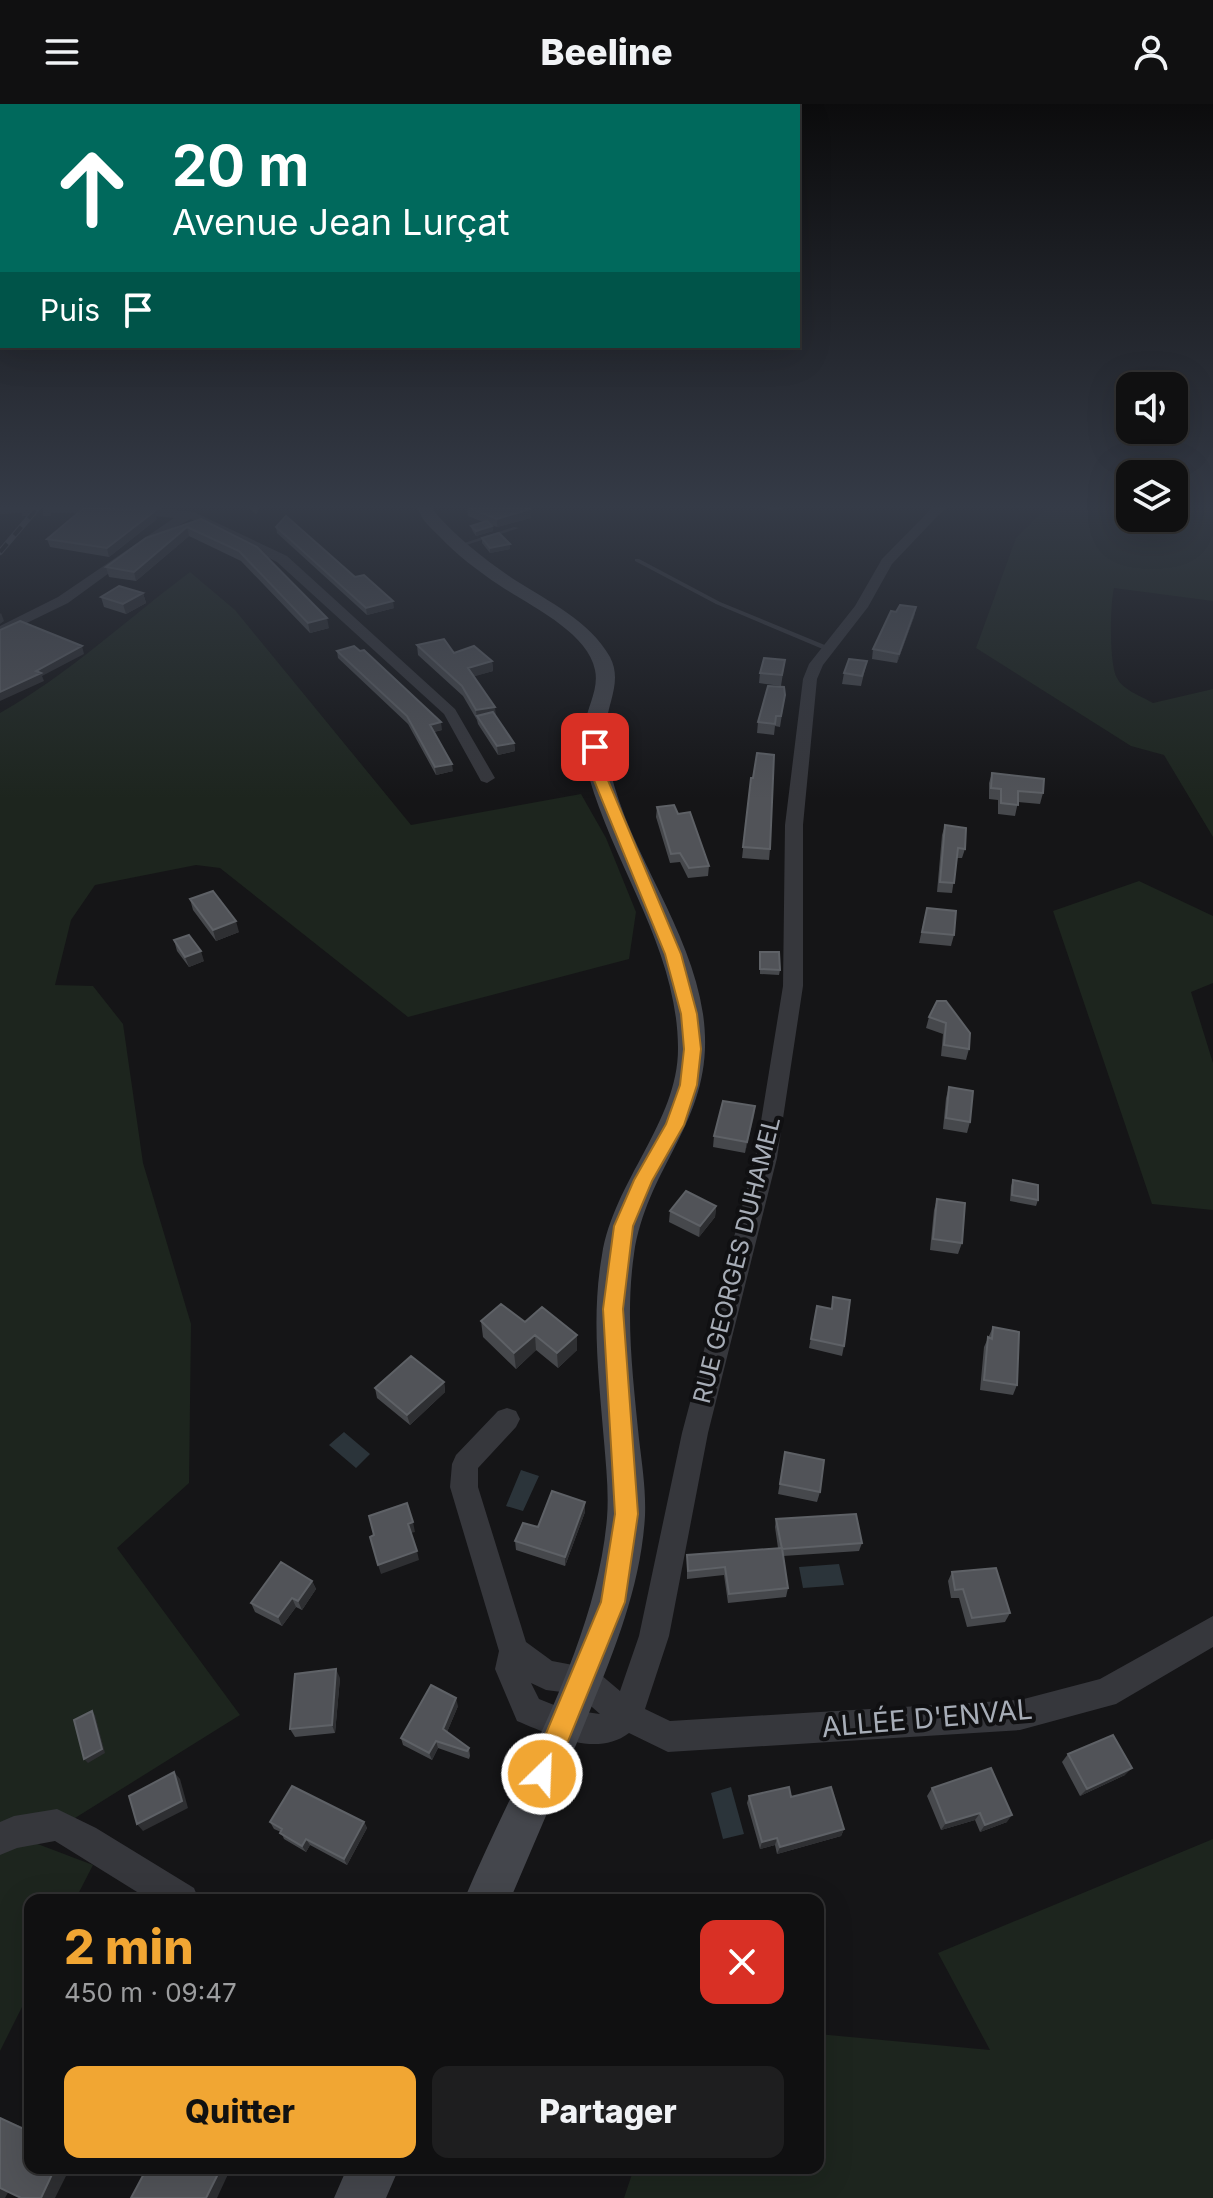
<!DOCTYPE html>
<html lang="fr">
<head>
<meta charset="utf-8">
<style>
	:root { --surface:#101011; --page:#1e1e1f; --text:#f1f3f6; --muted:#9c9d9f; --line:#303031; --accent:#f1a633 }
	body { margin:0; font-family:Inter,sans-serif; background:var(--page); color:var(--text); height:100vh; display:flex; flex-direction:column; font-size:30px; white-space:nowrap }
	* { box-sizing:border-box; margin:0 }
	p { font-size:26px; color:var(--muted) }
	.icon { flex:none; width:44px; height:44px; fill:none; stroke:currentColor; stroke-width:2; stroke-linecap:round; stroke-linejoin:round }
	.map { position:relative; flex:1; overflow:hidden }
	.drawer { position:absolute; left:24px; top:1790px; width:800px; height:280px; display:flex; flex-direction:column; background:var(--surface); border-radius:16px; box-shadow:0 8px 32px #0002,0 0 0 2px var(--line) }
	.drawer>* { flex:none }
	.hud { position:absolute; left:0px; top:0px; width:800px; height:244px; box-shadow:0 8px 32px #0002,0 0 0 2px var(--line); background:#00695c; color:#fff; overflow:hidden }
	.controls { position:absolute; left:1116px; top:268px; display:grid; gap:16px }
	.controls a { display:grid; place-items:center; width:72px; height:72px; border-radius:16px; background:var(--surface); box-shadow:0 8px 32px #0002,0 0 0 2px var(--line); font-size:40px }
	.pin { position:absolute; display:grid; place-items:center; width:68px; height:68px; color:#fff; margin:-34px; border-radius:16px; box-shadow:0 4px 12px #0006 }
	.me { position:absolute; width:88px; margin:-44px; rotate:24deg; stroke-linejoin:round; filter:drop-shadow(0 0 6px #0008) }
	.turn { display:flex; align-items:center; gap:28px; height:168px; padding:0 40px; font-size:36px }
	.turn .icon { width:104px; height:104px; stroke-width:2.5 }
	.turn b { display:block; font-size:56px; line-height:68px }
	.then { display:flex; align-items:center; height:76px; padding:0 40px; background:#0003; gap:16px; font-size:30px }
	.round { display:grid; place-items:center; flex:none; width:84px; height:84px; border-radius:16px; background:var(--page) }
	.head { display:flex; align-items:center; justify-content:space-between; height:136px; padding:0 40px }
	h1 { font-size:48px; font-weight:800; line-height:60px; color:var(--accent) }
	.action { display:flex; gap:16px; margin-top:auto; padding:16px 40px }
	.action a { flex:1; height:92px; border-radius:16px; background:var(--accent); color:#111; font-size:32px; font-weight:800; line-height:92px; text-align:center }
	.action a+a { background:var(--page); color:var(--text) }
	header { display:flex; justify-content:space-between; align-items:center; height:104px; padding:0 40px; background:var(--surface); font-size:36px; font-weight:800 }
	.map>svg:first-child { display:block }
</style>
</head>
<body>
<header><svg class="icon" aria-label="menu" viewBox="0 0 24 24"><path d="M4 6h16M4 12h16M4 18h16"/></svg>Beeline<svg class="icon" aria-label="person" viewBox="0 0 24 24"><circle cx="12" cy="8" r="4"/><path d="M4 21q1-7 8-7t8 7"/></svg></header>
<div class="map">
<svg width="1213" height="2094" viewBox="0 0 1213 2094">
	<rect width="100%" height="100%" fill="#151517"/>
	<!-- green -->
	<path fill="#1d251e" d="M1048 402H1130V414H1174V402H1213V497L1114 484C1110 500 1109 560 1117 574 1123 586 1141 592 1153 599L1213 585V733L1164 651 1131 642 976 544 1016 434Z
		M190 468 235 506 411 721 581 690 606 734 636 808 629 855 408 913 220 764 196 761 95 781 71 816 55 881 93 882 123 920 143 1059 191 1220 189 1379 117 1444 240 1611 35 1739 93 1761 75 1796H30V1887L0 1947V609C69 570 127 515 190 468Z
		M1139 777 1213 812V879L1191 888 1213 959V1106L1152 1100 1053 807Z
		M1213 1735V2094H624L634 2064H818V1930L990 1946 938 1849Z"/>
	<!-- water -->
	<path fill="#2b343a" d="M344 1328 370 1350 356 1364 329 1341Z
		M521 1366 539 1372 523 1407 506 1402Z
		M839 1460 844 1481 803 1484 799 1463Z
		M731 1683 744 1730 723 1735 711 1689Z"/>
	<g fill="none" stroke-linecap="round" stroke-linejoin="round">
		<!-- minor-tunnel -->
		<path stroke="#323337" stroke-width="14" stroke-dasharray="14 7" stroke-linecap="butt" d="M22 405H51"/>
		<!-- service -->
		<path fill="#36373c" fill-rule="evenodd" d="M514 423 519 424 460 443 455 442Z
			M635 455H639L720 498 832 544 825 546 716 500 635 457Z"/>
		<!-- minor -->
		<path fill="#36373c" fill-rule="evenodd" d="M0 402H25L28 405 22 409 0 410Z
			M47 402H136L194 408 287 452 455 605 495 674 487 679 481 677 444 610 277 458 191 415 164 429 68 499 0 532V522L58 493 174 414 136 410 51 409 45 405Z
			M791 402 772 407 766 403 767 402Z
			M934 402H947L892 460 868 503 823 561 817 575 803 721V882L777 1054 708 1329 669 1532 645 1605 670 1617 1020 1596 1100 1575 1213 1512V1543L1116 1600 1020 1626 668 1648 629 1629C596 1654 551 1631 517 1617L495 1565 499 1547 450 1383 452 1360 456 1351 498 1307 507 1304 516 1307 520 1315 516 1323 478 1364V1383L526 1538 552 1557 594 1565 620 1587 639 1532 682 1329 755 1054 783 882 785 721 803 575 809 560 855 502 882 455ZM531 1579 546 1586 577 1590 600 1610 564 1605 539 1595Z
			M57 1705 96 1724 194 1784 199 1796H150L55 1737 17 1744 0 1751V1718L14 1712Z"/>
		<!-- secondary -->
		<path fill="#44464c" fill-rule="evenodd" d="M418 402H434L433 406C456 433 485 456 515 476 549 498 589 516 610 553 622 576 609 596 606 620 604 635 606 651 610 666 630 751 690 823 703 910 718 1014 648 1057 634 1150 625 1212 633 1274 639 1335 642 1360 646 1386 645 1412 641 1480 616 1542 591 1604 565 1669 537 1732 510 1796H464C514 1676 596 1544 607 1414 609 1388 606 1362 604 1337 599 1275 591 1213 602 1151 614 1076 679 1017 678 943 677 845 615 764 589 673 585 656 582 636 585 619 588 602 599 584 595 566 588 528 528 501 499 481 478 467 457 451 439 432 430 423 419 414 418 402Z
			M347 2064H399L386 2094H334Z"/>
		<defs>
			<path id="rail" d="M0 448 39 402"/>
		</defs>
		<!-- rail casing -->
		<use href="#rail" stroke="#494b51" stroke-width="6"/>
		<!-- rail -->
		<use href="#rail" stroke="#101012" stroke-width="4" stroke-dasharray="11" stroke-linecap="butt"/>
	</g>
	<!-- wall -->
	<path fill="#46484c" d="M248 402H261L256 410Z
		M467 403 531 414 497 423 492 421 493 427 476 432 472 426 471 422 483 418 468 412Z
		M157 415 109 453 50 443 47 435Z
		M201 415 329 524 310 529 241 457 189 432 136 477 109 473 106 463Z
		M276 423 355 473 394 504 367 511 277 429Z
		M482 434 510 440V445L490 449 482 439Z
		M143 489 146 499 126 510 104 503 101 493Z
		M916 503 914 513 897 559 872 555 873 545 896 508Z
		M417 541 492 557 493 567 474 572 496 613 514 639 515 647 498 651 478 620 477 616 463 592 418 551Z
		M337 547 442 626 434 628 453 667 436 671 408 620 338 554Z
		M785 556 781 582 759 579 760 569Z
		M867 557 861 582 842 580 844 569Z
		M785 591 780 623 775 622 774 631 757 629 758 618Z
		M992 669 1043 689 1040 700 1018 698 1015 712 998 710V696L989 695V679Z
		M751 674 770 745 769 756 742 754Z
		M657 703 678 710 709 762 708 772 688 774 680 758 670 759 656 713Z
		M945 721 965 745 962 754H957L952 789 937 788 942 731Z
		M190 795 239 828 216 837 193 806Z
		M927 804 954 831 951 842 919 839Z
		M174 836 204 857 189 863 177 847Z
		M760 848 780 866 779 871 760 870Z
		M937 897 969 945 966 956 941 952 943 930 926 924 929 913Z
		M949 983 970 1018 967 1029 943 1025 946 994Z
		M755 1002 745 1049 713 1043 714 1032Z
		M1013 1076 1038 1096 1036 1102 1010 1097 1011 1082Z
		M937 1095 962 1139 958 1150 930 1146 934 1106Z
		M716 1102 715 1113 699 1133 669 1118 670 1107Z
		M833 1193 844 1242 842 1252 809 1244 817 1202 831 1205Z
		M481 1217 525 1218 577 1246 558 1264 536 1246 516 1265 483 1233Z
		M993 1223 1017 1281 1013 1291 980 1286 984 1243Z
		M444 1278 445 1288 410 1321 377 1294 375 1284Z
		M785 1348 820 1388 817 1398 778 1390Z
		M585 1398V1408L565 1462 516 1446 515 1437Z
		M776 1415 862 1439 859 1447 783 1452 788 1484 786 1493 728 1499 724 1471 687 1475V1451L778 1444 775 1423Z
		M952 1468 1010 1509 1005 1518 967 1523 959 1494H951L948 1477Z
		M312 1477 316 1485 302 1506 296 1503 282 1522 255 1508 251 1499Z
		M340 1574 335 1629 295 1633 290 1625Z
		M458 1602 447 1628 469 1644 470 1652 469 1655 438 1644 432 1656 403 1641 401 1634Z
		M1068 1650 1125 1671 1080 1692 1062 1658Z
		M932 1684 1007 1718 980 1728 975 1716 941 1726 927 1692Z
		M749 1692 791 1693 844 1725 841 1732 777 1750 775 1741 760 1745 747 1699Z
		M270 1718H364L367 1724 347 1761 310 1741 306 1748 284 1735 281 1728 274 1725Z"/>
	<!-- shaded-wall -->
	<path fill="#2e2f32" d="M530 405 531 414 497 423V415Z
		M155 407 157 415 109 453 107 444Z
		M492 422 493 427 476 432V427Z
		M187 423 189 432 136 477 134 468Z
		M510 440V445L490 449V444Z
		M143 489 146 499 126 510 123 500Z
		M393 497 394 504 367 511 366 504Z
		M916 503 914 513 897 559 899 550Z
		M1 509 4 517 0 520V510Z
		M327 514 329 524 310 529 308 519Z
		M82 542 84 550 42 572 44 577 0 597V588L36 567Z
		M492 557 493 567 469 574 468 564Z
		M495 603 496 613 477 612V616L476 606Z
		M441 618 442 626 431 628 430 621Z
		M514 639 515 647 498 651 497 642Z
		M452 660 453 667 436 671 435 663Z
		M236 817 239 828 216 837 213 826Z
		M201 847 204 857 189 863 185 853Z
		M755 1002 754 1013 745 1049 747 1038Z
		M716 1102 715 1113 699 1133 700 1122Z
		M535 1231 536 1246 516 1265 514 1249Z
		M577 1231V1246L558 1264 557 1249Z
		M444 1278 445 1288 410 1321 407 1311Z
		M585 1398V1408L565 1462V1453Z
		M413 1418 415 1428 411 1429 408 1420Z
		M417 1447 419 1456 381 1470 378 1461Z
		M312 1477 316 1485 302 1506 298 1497Z
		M292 1494 296 1503 282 1522 278 1513Z
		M336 1565 340 1574 335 1629 332 1621Z
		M456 1594 458 1602 445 1633 443 1625Z
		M92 1607 95 1611 105 1649 88 1659 84 1655Z
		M436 1637 438 1644 432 1656 429 1649Z
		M1132 1664 1125 1671 1080 1692 1087 1685Z
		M174 1668 180 1675 188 1704 143 1727 137 1720Z
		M980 1709 975 1716 941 1726 946 1719Z
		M1012 1711 1007 1718 980 1728 985 1721Z
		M364 1718 367 1724 347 1761 344 1755Z
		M844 1725 841 1732 777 1750 780 1743Z
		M777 1734 775 1741 760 1745 762 1738Z
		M306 1735 310 1741 306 1748 302 1742Z
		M0 2014 30 2026V2028Z
		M55 2064H70L55 2094H41Z
		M221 2064H227L230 2066 217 2094H206Z
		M0 2083 10 2085 5 2094H0Z"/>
	<!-- building -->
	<path fill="#515358" stroke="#5e6166" stroke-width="2" d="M470 402H523L530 405 497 415 467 403Z
		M84 404 155 407 107 444 47 435Z
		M286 412 355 473 364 471 393 497 366 504 276 423Z
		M201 415 257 443 327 514 308 519 239 447 187 423 134 468 106 463 146 434Z
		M487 417 492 422 476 427 471 422Z
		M499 429 510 440 490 444 482 434Z
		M119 482 143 489 123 500 101 493Z
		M900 501 916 503 899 550 873 545 891 507 896 508Z
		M20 517 82 542 36 567 41 569 0 588V526Z
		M444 535 454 549 474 542 492 557 468 564 495 603 476 606 462 582 417 541Z
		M354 542 360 547 364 546 441 618 430 621 452 660 435 663 407 612 337 547Z
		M764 554 785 556 782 571 760 569Z
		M849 555 867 557 862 572 844 569Z
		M768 582 784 583 785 591 781 612H776L775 620 758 618Z
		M493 608 514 639 497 642 477 612Z
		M757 649 774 651 770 745 743 743 751 674H753Z
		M992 669 1044 675 1043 689 1018 687V701L1001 699V685L991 684Z
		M674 701 678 710 690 708 709 762 689 764 680 749 671 750 657 703Z
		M945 721 966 724 965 745 958 744 954 779 940 778Z
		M213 787 236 817 213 826 190 795Z
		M927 804 956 807 954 831 922 828Z
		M189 831 201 847 185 853 174 836Z
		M760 848H779L780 866 760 865Z
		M937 897H946L970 929 969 945 944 941 946 919 929 913Z
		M949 983 973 987 970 1018 946 1014Z
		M723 997 755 1002 747 1038 714 1032Z
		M1013 1076 1038 1081V1096L1012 1091Z
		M686 1087 716 1102 700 1122 670 1107Z
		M937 1095 965 1099 962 1139 933 1135Z
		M833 1193 850 1196 844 1242 811 1235 817 1202 832 1205Z
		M501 1200 525 1218 542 1203 577 1231 557 1249 535 1231 514 1249 481 1217Z
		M993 1223 1019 1228 1017 1281 984 1276 988 1233 992 1235Z
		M411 1252 444 1278 407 1311 375 1284Z
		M785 1348 824 1356 820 1388 780 1380Z
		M552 1387 585 1398 565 1453 515 1437 523 1419 538 1423Z
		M407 1399 413 1418 408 1420 417 1447 378 1461 370 1433 374 1431 369 1412Z
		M856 1410 862 1439 782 1445 776 1415Z
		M782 1444 788 1484 729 1490 725 1463 688 1467 687 1451Z
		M281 1458 312 1477 298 1497 292 1494 278 1513 251 1499Z
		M996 1464 1010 1509 972 1514 963 1485 955 1486 952 1468Z
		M336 1565 332 1621 290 1625 295 1570Z
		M431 1581 456 1594 443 1625 469 1644 467 1647 436 1637 429 1649 401 1634Z
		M92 1607 102 1645 84 1655 74 1616Z
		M1113 1631 1132 1664 1087 1685 1068 1650Z
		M991 1664 1012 1711 985 1721 980 1709 946 1719 932 1684Z
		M174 1668 182 1697 137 1720 129 1692Z
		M292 1682 364 1718 344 1755 306 1735 302 1742 280 1729 282 1725 270 1718Z
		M789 1683 791 1693 831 1683 844 1725 780 1743 777 1734 762 1738 749 1692Z
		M0 2014 30 2028V2064H55L41 2094H21L0 2084Z
		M147 2064H221L206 2094H131Z"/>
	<!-- sky -->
	<linearGradient id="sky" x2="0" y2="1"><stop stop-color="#0c0c0d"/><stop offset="0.58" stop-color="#353b47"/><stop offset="1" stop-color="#353b47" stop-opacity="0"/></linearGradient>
	<rect width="1213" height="695" fill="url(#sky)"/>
	<!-- route -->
	<path fill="#f1a633" stroke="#9d6c21" stroke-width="2" d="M595 639 602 643 607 674 681 850 697 910 701 945 697 981 684 1021 652 1077 633 1122 623 1205 638 1410 625 1498 551 1679 542 1683 533 1679 529 1670 601 1498 615 1410 603 1205 614 1122 634 1076 666 1020 680 981 684 945 681 910 665 850 593 674 589 643Z"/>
	<g text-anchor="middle" stroke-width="8" stroke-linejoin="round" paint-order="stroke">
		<!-- street labels -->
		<g font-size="24" fill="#a7adb7" stroke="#101012">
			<text transform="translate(737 1156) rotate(-76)" y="8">RUE GEORGES DUHAMEL</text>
		</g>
		<!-- near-street labels -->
		<g font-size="28" fill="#a7adb7" stroke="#101012">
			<text transform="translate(927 1614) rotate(-5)" y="10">ALLÉE D'ENVAL</text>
		</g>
	</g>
</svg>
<div class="controls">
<a><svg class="icon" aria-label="sound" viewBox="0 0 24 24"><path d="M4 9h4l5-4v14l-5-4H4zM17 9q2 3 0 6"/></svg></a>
<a><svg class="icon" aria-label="layers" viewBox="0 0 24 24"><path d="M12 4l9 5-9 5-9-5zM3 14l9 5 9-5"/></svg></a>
</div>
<div class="pin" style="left:595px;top:643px;background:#d93025"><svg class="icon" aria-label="arrive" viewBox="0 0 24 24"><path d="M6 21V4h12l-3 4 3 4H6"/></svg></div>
<svg class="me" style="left:542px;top:1670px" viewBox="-20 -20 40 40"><circle r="17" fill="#f1a633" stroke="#fff" stroke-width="3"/><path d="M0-11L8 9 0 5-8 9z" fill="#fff"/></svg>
<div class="hud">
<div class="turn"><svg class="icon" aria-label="ahead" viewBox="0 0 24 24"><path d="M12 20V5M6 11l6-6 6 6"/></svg><div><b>20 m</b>Avenue Jean Lurçat</div></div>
<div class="then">Puis<svg class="icon" aria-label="arrive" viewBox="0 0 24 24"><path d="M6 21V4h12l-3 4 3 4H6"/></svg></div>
</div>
<section class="drawer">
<div class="head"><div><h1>2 min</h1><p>450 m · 09:47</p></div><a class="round" style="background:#d93025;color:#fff"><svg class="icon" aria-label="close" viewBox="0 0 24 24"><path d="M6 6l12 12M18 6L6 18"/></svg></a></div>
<div class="action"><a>Quitter</a><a>Partager</a></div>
</section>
</div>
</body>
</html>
